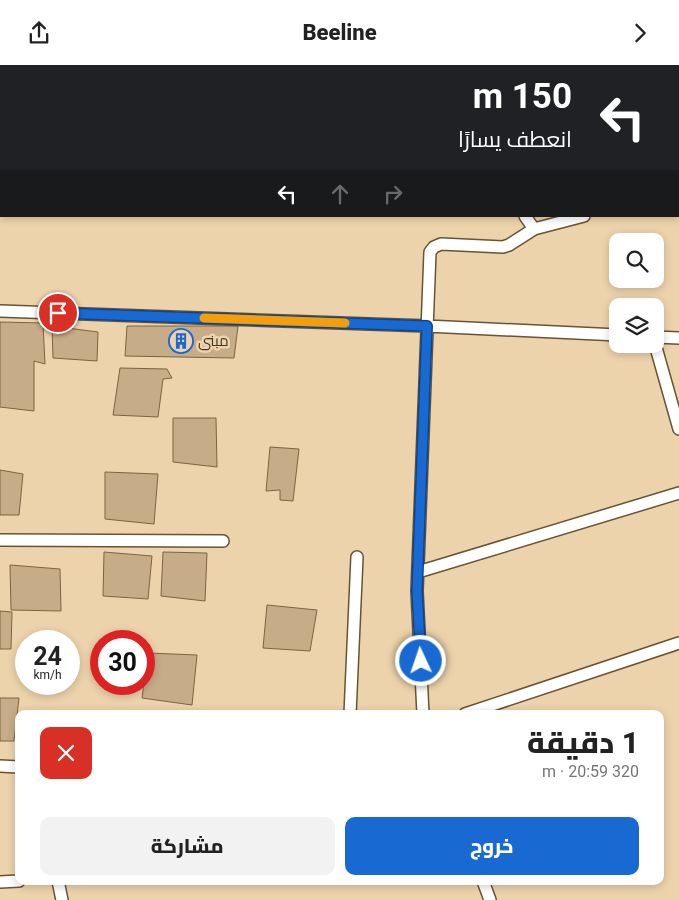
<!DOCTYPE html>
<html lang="ar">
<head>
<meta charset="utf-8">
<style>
	:root { --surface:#fff; --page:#f2f2f2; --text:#222; --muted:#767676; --accent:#1969d3 }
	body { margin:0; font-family:Roboto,Cairo,sans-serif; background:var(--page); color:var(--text); direction:rtl; height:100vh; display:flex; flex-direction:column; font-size:19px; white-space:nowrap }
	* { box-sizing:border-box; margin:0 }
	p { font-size:16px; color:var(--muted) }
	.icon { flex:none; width:28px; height:28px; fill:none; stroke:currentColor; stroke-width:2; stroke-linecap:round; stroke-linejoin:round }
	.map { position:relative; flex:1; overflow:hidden; direction:ltr }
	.side { position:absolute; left:15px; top:645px; width:649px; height:175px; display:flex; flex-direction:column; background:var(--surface); border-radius:10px; box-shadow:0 2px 8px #0003; direction:rtl }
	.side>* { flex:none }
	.top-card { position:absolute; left:0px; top:0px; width:680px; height:152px; box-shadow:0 2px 8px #0003; direction:rtl; background:#202124; color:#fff; overflow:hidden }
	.tools { position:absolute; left:609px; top:168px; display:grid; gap:10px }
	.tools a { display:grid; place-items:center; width:55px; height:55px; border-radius:10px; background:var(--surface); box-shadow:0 2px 8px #0003; font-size:25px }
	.speed { position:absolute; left:15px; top:565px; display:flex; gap:10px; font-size:25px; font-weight:700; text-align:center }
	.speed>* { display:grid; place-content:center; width:65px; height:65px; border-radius:50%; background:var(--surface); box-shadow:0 2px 8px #0003; line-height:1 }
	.speed small { font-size:12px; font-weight:400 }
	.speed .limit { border:8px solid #d22; background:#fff; color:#111 }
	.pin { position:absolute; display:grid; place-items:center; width:42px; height:42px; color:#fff; margin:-21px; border:2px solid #fff; border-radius:50%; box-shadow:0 1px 5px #0007 }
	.me { position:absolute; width:55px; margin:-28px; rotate:357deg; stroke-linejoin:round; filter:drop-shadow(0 0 4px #0008) }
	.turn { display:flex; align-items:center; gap:18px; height:105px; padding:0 25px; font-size:22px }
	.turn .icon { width:65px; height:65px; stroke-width:2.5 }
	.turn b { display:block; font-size:35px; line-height:42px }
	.lanes { display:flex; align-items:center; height:48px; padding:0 25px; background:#0003; justify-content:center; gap:25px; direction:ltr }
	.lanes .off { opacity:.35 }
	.round { display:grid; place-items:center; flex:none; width:52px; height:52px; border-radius:10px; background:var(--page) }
	.head { display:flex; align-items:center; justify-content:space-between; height:85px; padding:0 25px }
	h1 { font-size:30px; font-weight:800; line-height:38px }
	.button { display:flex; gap:10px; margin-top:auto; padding:10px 25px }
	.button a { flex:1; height:58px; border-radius:10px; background:var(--accent); color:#fff; font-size:20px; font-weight:800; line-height:58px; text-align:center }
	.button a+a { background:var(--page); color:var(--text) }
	header { display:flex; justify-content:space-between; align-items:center; height:65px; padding:0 25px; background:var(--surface); font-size:22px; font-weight:800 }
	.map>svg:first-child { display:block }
</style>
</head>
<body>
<header><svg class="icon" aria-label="forward" viewBox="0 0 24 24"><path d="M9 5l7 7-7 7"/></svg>Beeline<svg class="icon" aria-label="share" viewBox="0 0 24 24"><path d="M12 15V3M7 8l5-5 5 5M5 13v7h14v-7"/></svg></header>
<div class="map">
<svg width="679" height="835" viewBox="0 0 679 835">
	<rect width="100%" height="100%" fill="#edd3ac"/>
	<!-- building -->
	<path fill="#c6ad87" stroke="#7b6441" d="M0 257 43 258 45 299 34 296V346L0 342Z
		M52 261 98 267 97 296 53 293Z
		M127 261H238L234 293 125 291Z
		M120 303 167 304 172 313 163 314 158 352 113 350Z
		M173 353H216L217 402 173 397Z
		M270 382 299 384 293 436 280 435V425L266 426Z
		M0 405 23 409 19 450H0Z
		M105 407 158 409 154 459 105 454Z
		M104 487 152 491 148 534 103 531Z
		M163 487 207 488 205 536 161 531Z
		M10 500 60 504 61 546 11 545Z
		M267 540 317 545 310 586 263 583Z
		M0 546 12 547 11 584H0Z
		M148 588 197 590 192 640 142 633Z
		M0 633H19L14 676H0Z"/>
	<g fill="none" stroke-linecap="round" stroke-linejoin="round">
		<defs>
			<path id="street" d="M424 0 425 1
				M556 0V1
				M672 0V1
				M124 1V0
				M256 1V0
				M365 1V0
				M616 1 618 0
				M679 11V12
				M0 113H1
				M525 151 534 164 584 151
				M0 246 427 261 618 270
				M655 272 679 273
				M655 279 679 364
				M0 475 223 476
				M418 507 679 428
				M350 649 357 492
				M423 649 417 526 430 187 434 182 441 179 503 182 509 180 534 164
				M465 649 679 578
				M0 701 19 702
				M58 816 62 835
				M483 816 490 835
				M0 817 19 816"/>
		</defs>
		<!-- street casing -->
		<use href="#street" stroke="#695330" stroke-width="14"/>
		<!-- street -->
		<use href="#street" stroke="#fff" stroke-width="11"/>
	</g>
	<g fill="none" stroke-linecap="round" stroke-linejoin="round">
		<defs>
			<path id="route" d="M58 248 427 261 417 526 421 596"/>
		</defs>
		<!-- route casing -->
		<use href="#route" stroke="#104489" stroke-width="12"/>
		<!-- route -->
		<use href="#route" stroke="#1969d3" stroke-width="9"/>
		<!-- slow -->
		<path stroke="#f59e0b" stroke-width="9" d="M204 253 345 258"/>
	</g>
	<!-- icons -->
	<defs>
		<symbol id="building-ring" viewBox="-11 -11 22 22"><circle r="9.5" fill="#edd3ac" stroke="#1969d3" stroke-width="1.5"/><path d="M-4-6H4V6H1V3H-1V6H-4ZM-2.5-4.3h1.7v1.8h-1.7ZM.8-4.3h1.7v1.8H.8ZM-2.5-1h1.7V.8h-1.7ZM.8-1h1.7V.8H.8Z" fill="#1969d3"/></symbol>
	</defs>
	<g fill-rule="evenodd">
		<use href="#building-ring" x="167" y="262" width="28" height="28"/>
	</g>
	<g text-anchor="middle" stroke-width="5" stroke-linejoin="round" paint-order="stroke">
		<!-- poi labels -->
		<g font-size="15" fill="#413727" stroke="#edd3ac" text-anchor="start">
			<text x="198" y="281">مبنى</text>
		</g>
	</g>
</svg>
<div class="tools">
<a><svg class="icon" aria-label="search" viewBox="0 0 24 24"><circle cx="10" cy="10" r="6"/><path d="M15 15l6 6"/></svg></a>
<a><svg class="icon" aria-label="layers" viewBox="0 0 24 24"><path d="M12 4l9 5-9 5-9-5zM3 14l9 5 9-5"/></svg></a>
</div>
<div class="speed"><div>24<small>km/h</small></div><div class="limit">30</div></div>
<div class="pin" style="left:58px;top:248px;background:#d93025"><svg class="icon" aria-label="arrive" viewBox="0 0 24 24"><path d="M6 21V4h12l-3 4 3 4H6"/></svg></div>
<svg class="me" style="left:421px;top:596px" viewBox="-20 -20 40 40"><circle r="17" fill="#1969d3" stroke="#fff" stroke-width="3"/><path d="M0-11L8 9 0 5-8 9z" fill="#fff"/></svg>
<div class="top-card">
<div class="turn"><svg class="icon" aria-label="left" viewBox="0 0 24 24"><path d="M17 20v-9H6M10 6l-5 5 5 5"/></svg><div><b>150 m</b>انعطف يسارًا</div></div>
<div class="lanes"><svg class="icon" aria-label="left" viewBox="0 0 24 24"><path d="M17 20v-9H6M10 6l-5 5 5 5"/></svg><svg class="icon off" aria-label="ahead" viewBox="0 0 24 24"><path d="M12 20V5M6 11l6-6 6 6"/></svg><svg class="icon off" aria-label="right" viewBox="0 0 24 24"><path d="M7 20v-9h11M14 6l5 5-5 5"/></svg></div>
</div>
<section class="side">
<div class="head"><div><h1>1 دقيقة</h1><p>320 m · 20:59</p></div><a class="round" style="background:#d93025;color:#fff"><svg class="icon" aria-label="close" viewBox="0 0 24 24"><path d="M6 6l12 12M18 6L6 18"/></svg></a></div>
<div class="button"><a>خروج</a><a>مشاركة</a></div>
</section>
</div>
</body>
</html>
